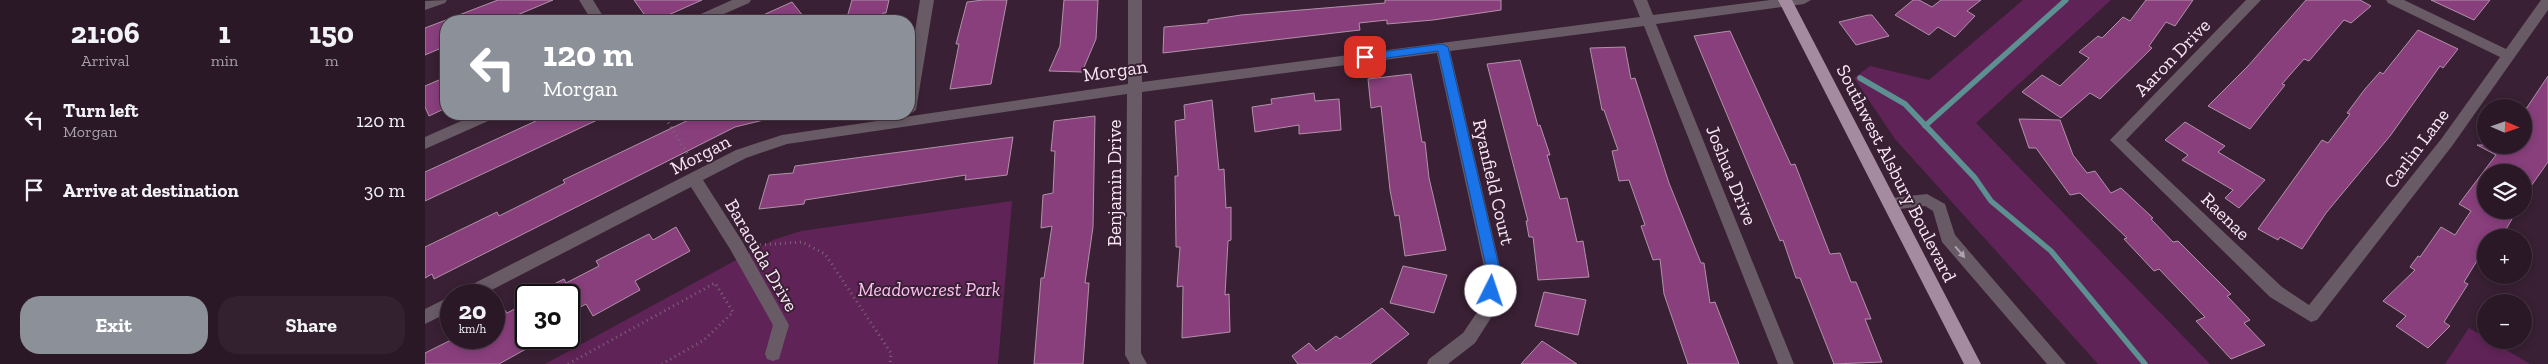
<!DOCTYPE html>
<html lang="en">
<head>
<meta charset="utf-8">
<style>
	:root { --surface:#2b1827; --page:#33212f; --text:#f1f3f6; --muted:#a6a0a7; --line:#473744; --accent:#8c9099 }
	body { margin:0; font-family:"Zilla Slab",serif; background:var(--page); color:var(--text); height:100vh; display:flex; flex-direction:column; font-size:19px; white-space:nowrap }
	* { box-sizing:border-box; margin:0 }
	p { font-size:16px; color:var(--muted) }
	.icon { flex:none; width:28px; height:28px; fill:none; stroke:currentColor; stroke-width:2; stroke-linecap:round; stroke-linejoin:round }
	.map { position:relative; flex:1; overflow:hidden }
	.sheet { display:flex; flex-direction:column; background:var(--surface); width:425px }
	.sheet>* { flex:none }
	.banner { position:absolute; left:15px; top:15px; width:475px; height:105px; border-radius:20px; box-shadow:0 2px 8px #0003,0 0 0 1px var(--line); background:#8c9099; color:#fff; overflow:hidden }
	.needle { width:32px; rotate:92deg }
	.tools { position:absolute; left:2052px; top:99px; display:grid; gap:10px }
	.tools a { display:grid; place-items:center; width:55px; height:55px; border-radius:50%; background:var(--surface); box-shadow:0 2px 8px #0003,0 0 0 1px var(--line); font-size:25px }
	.speed { position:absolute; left:15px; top:284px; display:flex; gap:10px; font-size:25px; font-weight:700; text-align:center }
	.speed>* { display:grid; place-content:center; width:65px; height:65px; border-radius:50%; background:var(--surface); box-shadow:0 2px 8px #0003,0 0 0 1px var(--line); line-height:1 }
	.speed small { font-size:12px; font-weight:400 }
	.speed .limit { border:2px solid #111; border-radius:8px; background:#fff; color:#111 }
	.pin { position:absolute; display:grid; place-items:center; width:42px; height:42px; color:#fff; margin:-21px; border-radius:10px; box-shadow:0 2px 8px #0006 }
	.me { position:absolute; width:55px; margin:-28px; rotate:4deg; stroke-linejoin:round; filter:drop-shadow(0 0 4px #0008) }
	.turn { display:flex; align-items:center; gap:18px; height:105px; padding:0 20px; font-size:22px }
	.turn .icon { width:65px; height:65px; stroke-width:2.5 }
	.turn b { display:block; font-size:35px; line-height:42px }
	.eta { display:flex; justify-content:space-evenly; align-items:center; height:85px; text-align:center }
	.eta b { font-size:30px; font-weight:700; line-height:35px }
	.cta { display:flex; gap:10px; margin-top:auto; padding:10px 20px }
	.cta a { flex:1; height:58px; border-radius:20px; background:var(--accent); color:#fff; font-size:20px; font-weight:700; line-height:58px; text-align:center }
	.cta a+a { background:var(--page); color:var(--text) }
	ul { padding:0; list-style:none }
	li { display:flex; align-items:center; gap:15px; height:70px; padding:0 20px }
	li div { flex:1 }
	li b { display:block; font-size:19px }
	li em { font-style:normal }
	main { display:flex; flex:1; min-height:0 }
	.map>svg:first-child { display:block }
</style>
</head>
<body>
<main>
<section class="sheet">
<div class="eta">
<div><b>21:06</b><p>Arrival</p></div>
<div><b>1</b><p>min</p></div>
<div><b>150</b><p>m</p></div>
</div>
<ul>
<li><svg class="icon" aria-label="left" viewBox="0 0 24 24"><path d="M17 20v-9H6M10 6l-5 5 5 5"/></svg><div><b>Turn left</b><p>Morgan</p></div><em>120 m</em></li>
<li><svg class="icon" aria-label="arrive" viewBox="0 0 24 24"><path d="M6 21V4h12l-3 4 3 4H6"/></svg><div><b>Arrive at destination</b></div><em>30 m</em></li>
</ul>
<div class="cta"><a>Exit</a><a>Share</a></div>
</section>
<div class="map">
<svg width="2123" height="364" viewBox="0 0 2123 364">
	<rect width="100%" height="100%" fill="#392034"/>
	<!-- green -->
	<path fill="#602357" d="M1598 0H1686L1551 123 1785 364H1673L1470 139 1429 78 1445 66 1504 80Z
		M587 201 573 364H120L348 240 376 231Z
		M2044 328 2105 364H2020Z"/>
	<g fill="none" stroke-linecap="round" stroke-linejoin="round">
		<!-- stream -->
		<path stroke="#5d9191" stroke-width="5.5" d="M1435 78 1480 104 1550 178 1566 201 1626 251 1720 364
			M1500 126 1641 0"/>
	</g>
	<!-- building -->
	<path fill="#883f7c" stroke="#b092a9" d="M73 0H128L78 21H21V46L0 55V28Z
		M209 0H277L230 21H224Z
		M427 0H464L461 13H458L456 21H421Z
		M558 0H582L566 84 525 89 534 44H531L542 2Z
		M639 0H673L671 39 657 72 624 71 635 46Z
		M960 0H1076V10L1008 20 962 24V20L934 23 935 30 738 53 739 27 783 23V20L816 15 960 3Z
		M1488 0H1494L1507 7 1516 0H1556L1542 11 1550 16 1530 37 1513 27 1504 35 1470 15Z
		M1721 0H1768L1750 26 1741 22 1724 46 1727 48 1675 99 1665 93 1636 118 1597 92 1617 75 1635 86 1664 58 1654 52 1673 36 1677 38 1698 17 1705 21Z
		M1881 0H1935L1946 6 1926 23 1919 20 1884 61 1879 59 1857 84 1860 85 1825 129 1783 106 1823 66Z
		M2006 0H2065L2049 20Z
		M367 2 382 21H325Z
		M1443 15H1447L1464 36 1431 45 1414 22Z
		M1993 30 2033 49 2018 68 2015 66 1965 136 1901 213 1877 249 1855 237 1853 240 1833 229 1897 140 1903 143 1925 114 1922 113 1940 89 1955 72 1958 74Z
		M1305 31 1366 165 1370 164 1405 254 1415 253 1426 282H1431L1446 319H1440L1457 362 1409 364 1375 278H1371L1358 240 1355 241 1269 36Z
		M1200 47 1206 79 1210 78 1244 183 1276 263H1279L1285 303 1290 302 1314 364H1263L1239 294 1235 259 1228 260 1216 226 1220 225 1204 180 1194 181 1187 151 1193 150 1179 110H1177L1165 48Z
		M1095 60 1113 126 1115 125 1125 155H1122L1135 199 1142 198 1152 242 1158 241 1164 277 1113 280 1108 237H1104L1101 221H1103L1062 64Z
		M986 74 997 142H1000L1004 178 1021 250 980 256 974 215 970 216 965 190 956 106 946 108 943 79Z
		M2123 76V162L2099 196V172H2061V210H2070L2087 219 2076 238H2061V246L2039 282 2043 284 2019 322 2025 326 2003 348 1971 326 1981 316 1958 301 1990 270 1985 267 1993 256 1995 257 2016 227 2030 235 2046 211 2034 204 2071 155 2052 145H2099V112Z
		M21 77V108L4 116 0 107V86Z
		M889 93 890 101 914 99 916 130 874 134V125L830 132 827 107 847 104 846 99Z
		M787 100 794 170 799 169 801 208 806 207V240L803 241 800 295 804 294 805 332 757 338 758 286 752 287 755 247H751L750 176H753L750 121 760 119 759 105Z
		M126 114H185L0 201V172Z
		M276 114H342L343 119 310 127 9 279 7 274 0 278V247L72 212 74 216 140 183 138 180Z
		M670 116 668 227 660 283H664L658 364H609L616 278H619L627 226 616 228 618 195 628 193 630 151H626L629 121Z
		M1594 119 1635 120 1648 155 1662 173 1670 171 1686 193 1696 188 1728 218 1726 219 1748 242 1753 241 1806 294 1802 296 1825 320 1819 323 1840 345 1806 359 1771 321 1780 317 1734 269 1729 271 1699 239 1702 238 1655 193 1645 195 1611 148H1604Z
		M1760 122 1800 146 1793 152 1840 180 1814 208 1800 198 1808 190 1757 160 1763 155 1740 140Z
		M588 137 582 175 540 180 541 175 380 200 379 204 334 209 344 175 368 173 370 166Z
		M251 227 265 251 210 281 215 290 168 316 161 304 144 313V295H107L139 279 141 283 174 266 171 261 224 234 228 240Z
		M978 266 1022 275 1009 313 965 303Z
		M1119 292 1161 300 1153 335 1110 326Z
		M101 303V349L74 364H0V353L30 338H69V316L80 310 82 313Z
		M957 308 984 334 945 364H873L867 356 884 343 891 351 911 336 915 339Z
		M1117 341 1152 364H1096Z"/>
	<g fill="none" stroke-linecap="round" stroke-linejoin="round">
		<!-- path -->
		<path stroke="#7b6576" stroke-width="3" stroke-dasharray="1 4" stroke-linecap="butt" d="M238 114 269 164
			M335 245 377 242 400 254 466 353 465 364
			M143 364 290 283 308 312 279 340 237 364"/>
		<!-- minor -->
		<path fill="#685b65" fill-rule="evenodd" d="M22 0 20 3 0 10V1Z
			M154 0H168L181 21H167Z
			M307 0H326L324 3 283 21H265L267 18Z
			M495 0H509L491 110 484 115 479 114H484V69Z
			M703 0H717V82L1215 17 1208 0H1222L1228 15 1345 0H1386L1379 4 1231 24 1369 364H1353L1219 26 1025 51 1076 271 1071 310 1050 343 1023 364H1002L1004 359 1038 333 1055 308 1060 271 1012 53 717 92 716 353 722 364H705L700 355 702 94 362 144 321 158 278 180 317 241 364 325 354 359 348 361 342 359 340 354 348 325 305 249 266 187 57 295H34L36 290 311 150 357 135 703 84Z
			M1821 0H1836L1701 140 1857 287 1884 305 2017 138 2075 57 1963 3 1961 0H1979L2081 49 2116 0H2123V10L2027 146 1892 320 1886 322 1845 297 1685 140Z
			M52 114H72L70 118 0 149V137Z
			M1502 194 1520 204 1530 235 1641 364H1622L1517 242 1508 211 1500 206 1466 210 1461 208 1458 204 1461 200 1466 198Z
			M26 296V311L0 324V309Z"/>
		<!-- major -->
		<path fill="#a58b9f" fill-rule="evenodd" d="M1353 0H1367L1556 364H1539Z"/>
	</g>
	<!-- one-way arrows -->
	<defs><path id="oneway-solid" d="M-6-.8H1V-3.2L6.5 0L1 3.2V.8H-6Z" transform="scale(1.25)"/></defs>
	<use fill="#b0a1ac" href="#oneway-solid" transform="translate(1535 252) rotate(49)"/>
	<!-- route -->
	<path fill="#1a73e8" stroke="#114b97" d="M1017 44 1023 47 1075 271 1072 291 1066 296 1060 291 1062 271 1013 51 940 61 935 57 940 54Z"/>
	<g text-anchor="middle" stroke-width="4" stroke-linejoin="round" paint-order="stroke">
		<!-- street labels -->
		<g font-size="19" fill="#f8e7f4" stroke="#392034">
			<text transform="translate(1747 57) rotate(-46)" y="7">Aaron Drive</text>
			<text transform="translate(690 70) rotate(-8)" y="7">Morgan</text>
			<text transform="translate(1991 148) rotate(-53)" y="7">Carlin Lane</text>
			<text transform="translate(275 154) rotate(-27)" y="7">Morgan</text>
			<text transform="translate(1472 173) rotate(63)" y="7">Southwest Alsbury Boulevard</text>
			<text transform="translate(1307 175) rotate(68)" y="7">Joshua Drive</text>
			<text transform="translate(1069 182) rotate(77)" y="7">Ryanfield Court</text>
			<text transform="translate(689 183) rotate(-90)" y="7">Benjamin Drive</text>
			<text transform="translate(1801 216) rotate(44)" y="7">Raenae</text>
			<text transform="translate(337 255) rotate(60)" y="7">Baracuda Drive</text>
		</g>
		<!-- park labels -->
		<g font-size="19" font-style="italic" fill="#fdc0f0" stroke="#392034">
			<text x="504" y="296">Meadowcrest Park</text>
		</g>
	</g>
</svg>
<div class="tools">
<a><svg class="needle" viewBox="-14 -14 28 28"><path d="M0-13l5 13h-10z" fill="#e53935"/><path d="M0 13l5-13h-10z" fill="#a6a0a7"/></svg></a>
<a><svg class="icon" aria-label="layers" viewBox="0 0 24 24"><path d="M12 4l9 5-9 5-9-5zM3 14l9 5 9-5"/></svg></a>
<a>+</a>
<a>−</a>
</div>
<div class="speed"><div>20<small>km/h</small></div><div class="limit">30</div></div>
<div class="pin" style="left:940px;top:57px;background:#d93025"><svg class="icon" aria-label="arrive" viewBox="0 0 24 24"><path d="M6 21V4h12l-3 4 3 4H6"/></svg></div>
<svg class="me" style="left:1066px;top:291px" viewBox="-20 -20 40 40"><circle r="19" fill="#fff"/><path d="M0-13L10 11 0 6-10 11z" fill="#1a73e8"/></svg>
<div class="banner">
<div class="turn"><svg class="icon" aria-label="left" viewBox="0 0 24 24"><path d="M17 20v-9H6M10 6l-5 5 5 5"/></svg><div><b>120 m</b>Morgan</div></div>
</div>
</div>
</main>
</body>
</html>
